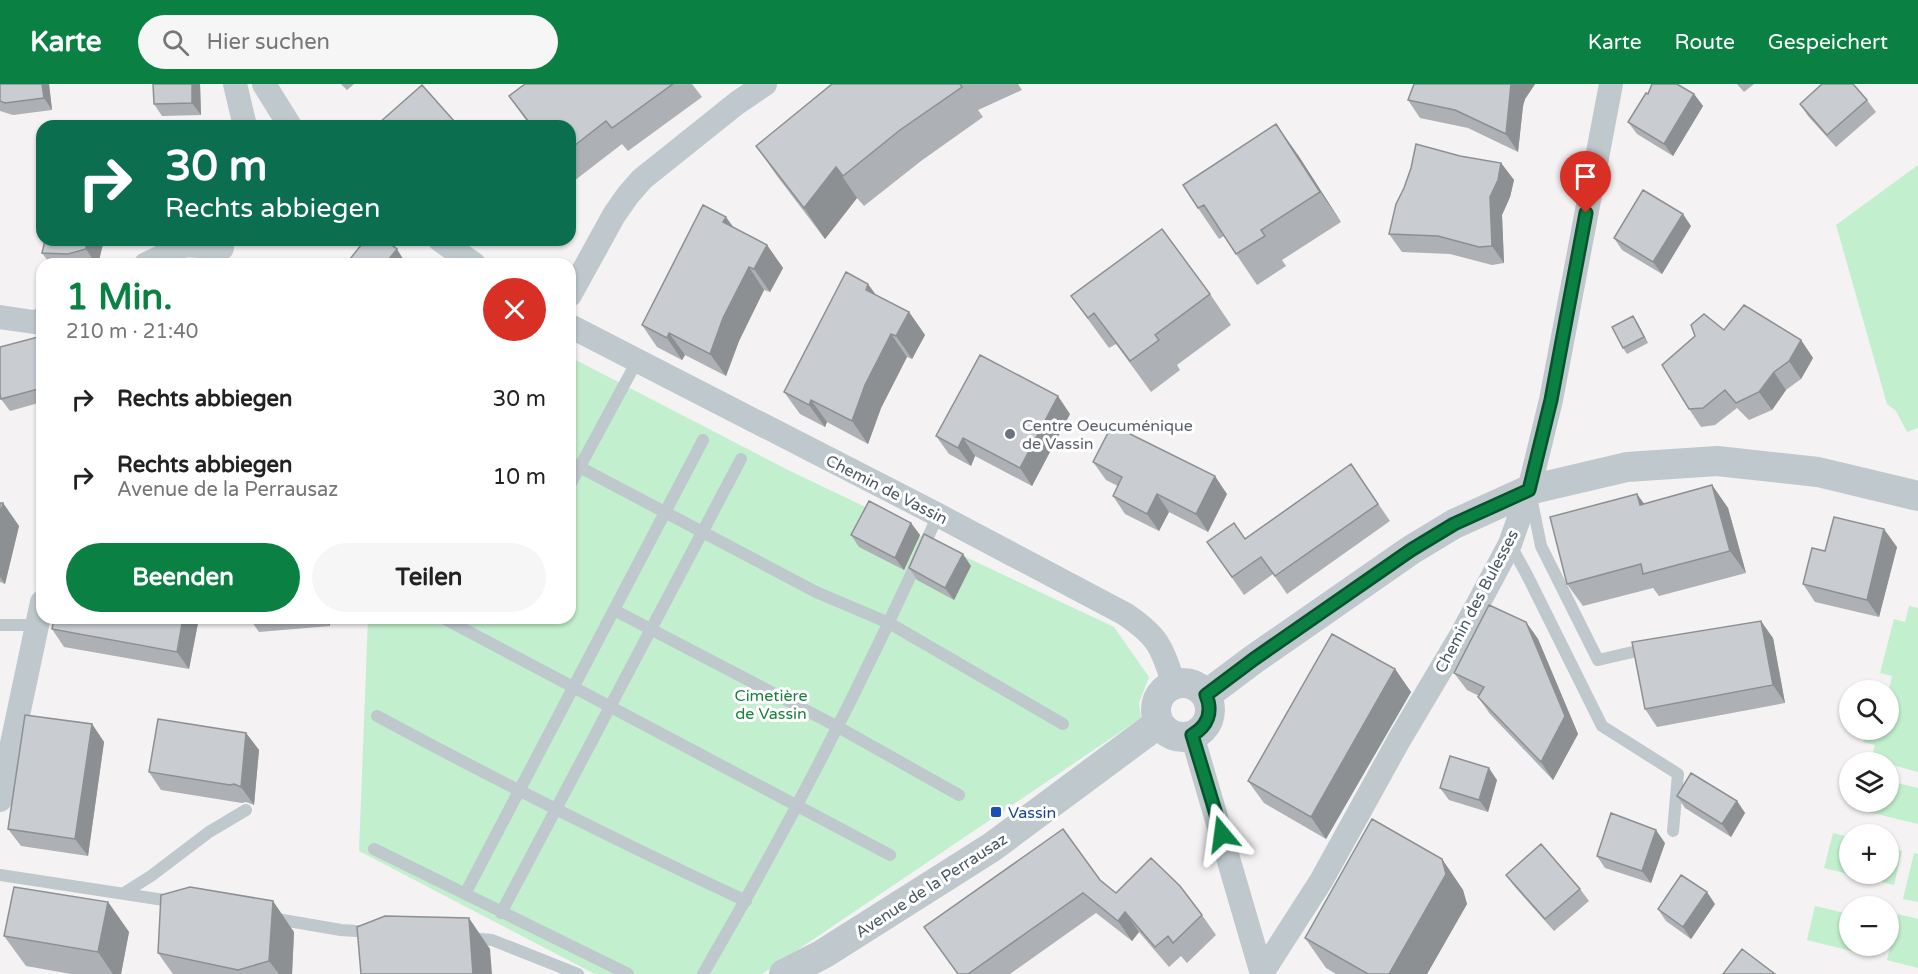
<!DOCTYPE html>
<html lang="de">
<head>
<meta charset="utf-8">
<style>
	:root { --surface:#fff; --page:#f6f6f6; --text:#222; --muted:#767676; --accent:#0b8043 }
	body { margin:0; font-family:"Varela Round",sans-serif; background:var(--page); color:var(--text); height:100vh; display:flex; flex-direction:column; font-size:22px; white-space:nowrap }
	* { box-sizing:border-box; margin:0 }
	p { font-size:20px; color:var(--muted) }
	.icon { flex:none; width:33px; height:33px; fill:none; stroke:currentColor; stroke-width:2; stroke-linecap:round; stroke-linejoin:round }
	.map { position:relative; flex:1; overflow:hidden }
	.panel { position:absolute; left:36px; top:174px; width:540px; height:366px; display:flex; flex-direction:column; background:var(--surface); border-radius:18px; box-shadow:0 2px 4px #0004 }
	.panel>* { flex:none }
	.guide { position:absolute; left:36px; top:36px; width:540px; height:126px; border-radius:18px; box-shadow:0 2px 4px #0004; background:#0b6e4f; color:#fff; overflow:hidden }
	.controls { position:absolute; left:1839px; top:596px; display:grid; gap:12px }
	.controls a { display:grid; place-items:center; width:60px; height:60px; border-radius:50%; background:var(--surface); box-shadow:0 2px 4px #0004; font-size:30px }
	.pin { position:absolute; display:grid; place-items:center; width:51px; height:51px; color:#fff; margin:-62px -26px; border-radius:50% 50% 50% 0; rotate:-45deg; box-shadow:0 0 6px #0007 }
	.pin .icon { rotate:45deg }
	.me { position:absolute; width:66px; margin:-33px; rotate:344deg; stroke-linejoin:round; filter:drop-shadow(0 0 4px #0008) }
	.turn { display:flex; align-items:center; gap:21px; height:126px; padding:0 30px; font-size:27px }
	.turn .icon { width:78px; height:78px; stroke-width:2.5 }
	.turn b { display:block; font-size:42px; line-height:51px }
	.round { display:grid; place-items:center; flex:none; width:63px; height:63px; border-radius:32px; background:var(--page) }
	.headline { display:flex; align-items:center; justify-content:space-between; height:102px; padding:0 30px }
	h1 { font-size:36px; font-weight:700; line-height:45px; color:var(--accent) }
	.button { display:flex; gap:12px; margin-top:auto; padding:12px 30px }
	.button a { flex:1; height:69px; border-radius:36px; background:var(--accent); color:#fff; font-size:24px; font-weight:700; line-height:69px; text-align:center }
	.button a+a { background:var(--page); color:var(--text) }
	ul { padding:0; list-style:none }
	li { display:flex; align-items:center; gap:18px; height:78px; padding:0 30px }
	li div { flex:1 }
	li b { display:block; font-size:22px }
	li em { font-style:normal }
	header { display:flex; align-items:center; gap:36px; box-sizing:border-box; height:84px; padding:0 30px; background:var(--accent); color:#fff }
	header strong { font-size:28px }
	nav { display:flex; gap:33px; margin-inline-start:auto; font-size:21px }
	.search { width:420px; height:54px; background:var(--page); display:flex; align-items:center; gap:15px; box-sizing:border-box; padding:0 21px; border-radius:33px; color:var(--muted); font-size:22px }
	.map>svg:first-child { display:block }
</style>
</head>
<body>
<header>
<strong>Karte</strong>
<div class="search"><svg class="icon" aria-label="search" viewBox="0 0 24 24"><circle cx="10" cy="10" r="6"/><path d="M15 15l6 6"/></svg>Hier suchen</div>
<nav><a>Karte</a><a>Route</a><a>Gespeichert</a></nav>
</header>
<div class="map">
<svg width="1918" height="890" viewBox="0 0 1918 890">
	<rect width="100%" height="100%" fill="#f4f2f2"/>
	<!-- green -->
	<path fill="#c2efcd" d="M1918 81V344L1907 348 1896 327 1887 320 1836 141Z
		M570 273 788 386 878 429 921 452 1114 543 1149 593 1139 619 1141 634 762 890H595L359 767 368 534H570Z
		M1909 522 1918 524V688L1889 680 1888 678 1871 676 1875 661 1863 658 1867 645H1888L1889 606 1892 592 1880 589 1894 535 1905 538Z
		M1889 697 1918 704V740L1864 727 1866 717H1888Z
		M1833 749 1849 753 1850 789H1888L1889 763 1902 767 1894 801 1824 784Z
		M1914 769 1918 770V818L1903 815Z
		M1815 822 1849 830 1850 861H1878L1875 873 1807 856Z
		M1898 830 1918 835V884L1887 876Z"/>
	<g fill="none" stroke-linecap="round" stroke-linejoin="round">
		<!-- service -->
		<path stroke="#bec8cd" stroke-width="12" d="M570 378 816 508 889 539 1063 640
			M570 401 637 277
			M1531 413 1541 462 1598 576 1650 564
			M1510 460 1527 491 1602 642 1678 690 1673 747
			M614 526 838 643 959 711
			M443 534 890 771
			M0 541H37
			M377 632C498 697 621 759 746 817
			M374 765 628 890
			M0 791 177 818
			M124 809 151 792 209 748 246 726
			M465 810 703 356
			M501 829 741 375
			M271 834 341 846 372 848
			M468 854 492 856 578 890
			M703 890C790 741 868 589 938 431"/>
		<!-- minor -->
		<path stroke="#bec8cd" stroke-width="24" d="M235 0 245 42
			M264 0 290 42
			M440 156 474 180
			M146 180 186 161 222 164
			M570 211 614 131 628 111 642 95 737 19 765 0
			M0 233 34 238 42 236
			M570 242 938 431 1125 530C1159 553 1161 562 1174 600
			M1192 651 1262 890
			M0 716 42 518
			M1262 889 1321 797 1399 656 1462 550 1510 460 1529 406 1551 316 1611 0"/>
		<!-- tertiary -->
		<path stroke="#bec8cd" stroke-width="30" d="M1156 626a27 27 0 1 1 54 0a27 27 0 1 1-54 0Z
			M1206 611 1254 575 1411 466 1454 440 1529 406 1627 383 1717 377 1818 388 1918 412
			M784 890 823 870 992 763 1159 639"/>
	</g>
	<!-- wall -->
	<path fill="#adb0b4" d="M0 0H49L52 26 13 31 0 27Z
		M200 0 201 31 162 32 154 20Z
		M341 0H354L347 6Z
		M525 0H692L702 13 628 67 622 60 570 100V42H530L509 12Z
		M832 0H1018L1022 6 978 26 983 33 921 77 864 122 857 114 825 155 777 92 756 62Z
		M1414 0H1535L1525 15 1523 22 1518 68 1468 44 1420 34 1408 16Z
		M1737 0H1754L1744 8Z
		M1648 10H1694L1703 22 1673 72 1637 50 1628 38Z
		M1867 16 1876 28 1836 63 1808 32 1800 20Z
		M454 37 457 42H381Z
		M1298 71 1341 138 1282 176 1286 182 1257 201 1224 152 1219 155 1198 124Z
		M1460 72 1501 79 1514 96 1510 113 1502 131 1504 179 1492 181 1450 170 1402 168 1389 150Z
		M1691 142 1662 190 1622 166 1614 154Z
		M734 144 767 161 783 184 770 208 764 206 739 257 726 292 685 271 682 276 657 263 642 241Z
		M45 156H104L98 180H50L42 169Z
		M1210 210 1231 241 1177 281 1180 286 1151 308 1116 260 1109 264 1071 212Z
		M876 211 909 228 925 251 912 275 907 273 881 324 868 360 827 338 825 343 800 330 784 308Z
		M1637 238 1648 259 1627 270 1623 264Z
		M1724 246 1801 256 1813 274 1801 295 1786 306 1772 326 1749 336 1737 324 1715 341 1701 343 1689 325 1695 252Z
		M42 252V318L10 327 1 315Z
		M1070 330 1032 402 975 372 971 382 949 370 936 352Z
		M1093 378 1227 410 1208 448 1169 428 1159 447 1125 430 1113 412 1118 402 1106 396Z
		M1351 380 1390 437 1287 510 1273 490 1244 511 1207 458 1245 454Z
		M1712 401 1728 424 1746 489 1659 512 1653 504 1583 522 1567 500 1637 410 1644 420Z
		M0 419H3L19 442 5 500 0 498Z
		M911 439 920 451 904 486 859 463 851 451Z
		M1897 463 1879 533 1815 518 1803 500 1825 467Z
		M971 482 954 516 917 496 909 484Z
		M199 534 189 585 64 563 52 545Z
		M249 534H329L330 542 259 548Z
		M1526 538 1538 555 1578 650 1553 696 1490 630 1478 613 1479 612 1467 606 1454 589Z
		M1773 554 1785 619 1657 643 1645 625Z
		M1395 585 1411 608 1326 755 1264 719 1248 697Z
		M92 640 104 658 88 772 21 762 8 745Z
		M246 649 259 666 254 721 246 718 242 719 161 706 149 688Z
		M1497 696 1488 728 1449 716 1440 704Z
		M1677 712 1737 717 1745 729 1731 753 1685 724Z
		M1665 759 1651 799 1605 784 1597 772Z
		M1442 775 1463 806 1467 820 1427 890H1336L1326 884 1305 854Z
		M1506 791 1580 805 1589 817 1554 847 1515 803Z
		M1100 796 1116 809 1202 831 1216 851 1187 879 1181 872 1169 883 1139 848 1132 857 1096 829 1010 890H957Z
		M108 818 129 848 121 890H71L26 882 4 852Z
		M1715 820 1691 855 1666 837 1658 825Z
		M294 848 292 890H173L158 869Z"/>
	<!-- shaded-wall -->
	<path fill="#8d9092" d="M42 0H49L52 26 44 14Z
		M192 0H200L201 31 192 19Z
		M1511 0H1535L1525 15 1523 22 1518 68 1506 50Z
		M1694 10 1703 22 1673 72 1664 60Z
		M1276 40 1298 71 1341 138 1320 108Z
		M1501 79 1514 96 1510 113 1502 131 1504 179 1492 162 1490 113Z
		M836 83 857 114 825 155 804 124Z
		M1683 130 1691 142 1662 190 1653 178Z
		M726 133 742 155 723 138Z
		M87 156H104L98 180H96L86 165Z
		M767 161 783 184 770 208 754 185Z
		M397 165 405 178 403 180H385Z
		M749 183 764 206 739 257 726 292 710 270 723 234Z
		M868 200 884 222 866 206Z
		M909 228 925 251 912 275 896 252Z
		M1633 232 1637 238 1648 259 1644 253Z
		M669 249 685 271 682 276 667 254Z
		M891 250 907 273 881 324 868 360 852 337 865 301Z
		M1801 256 1813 274 1801 295 1789 277Z
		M1774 288 1786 306 1772 326 1759 308Z
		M1058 312 1070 330 1032 402 1020 384Z
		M811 316 827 338 825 343 809 321Z
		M963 354 975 372 971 382 958 364Z
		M1215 392 1227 410 1208 448 1196 430Z
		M1712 401 1728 424 1746 489 1730 467Z
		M1157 410 1169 428 1159 447 1147 430Z
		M1637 410 1653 432 1640 421Z
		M3 419 19 442 5 500 0 493V432Z
		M911 439 920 451 904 486 895 474Z
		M1884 445 1897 463 1879 533 1867 516Z
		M963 470 971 482 954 516 945 504Z
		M183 534H199L189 585 177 568Z
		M324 534H329L330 542Z
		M1761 537 1773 554 1785 619 1773 601Z
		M1526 538 1538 555 1578 650 1553 696 1541 678Z
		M1395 585 1411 608 1326 755 1311 733Z
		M92 640 104 658 88 772 75 755Z
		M246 649 259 666 254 721 241 703Z
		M1489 684 1497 696 1488 728 1479 716Z
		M1737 717 1745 729 1731 753 1722 740Z
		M1656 746 1665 759 1651 799 1642 787Z
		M1442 775 1463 806 1467 820 1427 890H1389Z
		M1707 808 1715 820 1691 855 1683 843Z
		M273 817 294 848 292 890H279L269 877Z
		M108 818 129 848 121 890H113L98 868Z
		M1125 828 1139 848 1132 857 1118 837Z
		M469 834 490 865 492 890H473Z"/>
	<!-- building -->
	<path fill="#c9cdd1" stroke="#8d9092" stroke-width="1.5" d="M0 0H42L44 14 5 19 0 17Z
		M153 0H192V19L154 20Z
		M525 0H673L612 44 606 37 570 65V42H532L509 12Z
		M832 0H960L962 3 900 46 843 92 836 83 804 124 756 62Z
		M1414 0H1511L1506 50 1455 26 1408 16Z
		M1652 0H1677L1694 10 1664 60 1628 38 1646 9 1648 10Z
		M1822 0H1853L1867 16 1827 51 1800 20Z
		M422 1 454 37 448 42H382L379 39Z
		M1276 40 1320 108 1261 146 1265 152 1236 170 1204 121 1198 124 1183 101Z
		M1416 60 1460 72 1501 79 1498 96 1490 113 1492 162 1479 163 1438 152 1389 150 1396 120 1404 104 1411 84Z
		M1643 106 1683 130 1653 178 1614 154Z
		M42 114V131H39Z
		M703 121 726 133 723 138 767 161 754 185 749 183 723 234 710 270 669 249 667 254 642 241Z
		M1162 145 1210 210 1155 251 1159 256 1130 277 1094 229 1088 234 1071 212Z
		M45 156H87L86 165 68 170 42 169Z
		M365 156H385L397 165 385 180H356L350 175Z
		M846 188 868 200 866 206 909 228 896 252 891 250 865 301 852 337 811 316 809 321 784 308Z
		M1744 221 1801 256 1789 277 1774 288 1759 308 1736 319 1725 306 1703 324 1689 325 1662 281 1695 252 1691 241 1704 230 1724 246Z
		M1633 232 1644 253 1623 264 1612 243Z
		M42 252V304L1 315 0 310V263Z
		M980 271 1058 312 1020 384 963 354 958 364 936 352Z
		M1112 341 1215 392 1196 430 1157 410 1147 430 1113 412 1122 393 1093 378Z
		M1351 380 1378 420 1275 492 1261 473 1232 493 1207 458 1234 439 1245 455Z
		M1712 401 1730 467 1643 490 1641 480 1567 500 1550 433 1637 410 1640 421Z
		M869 417 911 439 895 474 851 451Z
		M0 419H3L0 432Z
		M1834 433 1884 445 1867 516 1803 500 1812 464 1825 467Z
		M924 450 963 470 945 504 909 484Z
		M1489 521 1526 538 1565 632 1541 678 1478 613 1484 603 1454 589Z
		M54 534H183L177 568 52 545Z
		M1761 537 1773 601 1645 625 1632 558Z
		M1332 550 1395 585 1311 733 1248 697Z
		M25 631 92 640 75 755 8 745Z
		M158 635 246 649 241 703 234 700 230 701 149 688Z
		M1450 672 1489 684 1479 716 1440 704Z
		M1691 689 1737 717 1722 740 1677 712Z
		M1611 729 1656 746 1642 787 1597 772Z
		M1372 735 1442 775 1446 790 1389 890H1368L1305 854Z
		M1063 745 1100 796 1116 809 1151 774 1180 802 1202 831 1173 859 1168 852 1155 863 1125 828 1118 837 1083 809 968 890H958L924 843Z
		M1541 760 1580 805 1545 835 1506 791Z
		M1681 791 1707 808 1683 843 1658 825Z
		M14 803 108 818 98 868 4 852Z
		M190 803 273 817 269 877 238 886 158 869 161 811Z
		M385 832 469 834 473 890H361L357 843Z
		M1742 865 1775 890H1723Z"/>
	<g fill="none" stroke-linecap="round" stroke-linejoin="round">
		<defs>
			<path id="route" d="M1222 750 1192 651C1208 642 1213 628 1206 611L1254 575 1411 466 1454 440 1529 406 1551 316 1586 129"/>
		</defs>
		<!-- route casing -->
		<use href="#route" stroke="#07532c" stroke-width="15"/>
		<!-- route -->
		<use href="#route" stroke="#0b8043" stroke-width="10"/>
	</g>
	<!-- markers -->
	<circle fill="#6b7280" stroke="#fff" stroke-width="2" cx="1010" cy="350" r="6"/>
	<rect fill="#1a4fb4" stroke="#fff" stroke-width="2" x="990" y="722" width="12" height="12" rx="3"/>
	<g text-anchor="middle" stroke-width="6" stroke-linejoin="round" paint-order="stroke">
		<!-- worship labels -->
		<g font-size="16" fill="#5b616d" stroke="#fff" text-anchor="start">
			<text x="1022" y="347">Centre Oeucuménique<tspan x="1022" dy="18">de Vassin</tspan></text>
		</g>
		<!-- street labels -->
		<g font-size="16" fill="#4a585f" stroke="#fff">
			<text transform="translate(887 405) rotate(27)" y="6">Chemin de Vassin</text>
			<text transform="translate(1476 517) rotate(-62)" y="6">Chemin des Bulesses</text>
			<text transform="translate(931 801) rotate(-33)" y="6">Avenue de la Perrausaz</text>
		</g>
		<!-- park labels -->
		<g font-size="16" fill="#1b7f3f" stroke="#fff">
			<text x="771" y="617">Cimetière<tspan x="771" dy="18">de Vassin</tspan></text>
		</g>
		<!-- transit labels -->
		<g font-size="16" fill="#164399" stroke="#fff" text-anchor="start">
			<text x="1008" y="734">Vassin</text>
		</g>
	</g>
</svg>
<div class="controls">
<a><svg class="icon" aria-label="search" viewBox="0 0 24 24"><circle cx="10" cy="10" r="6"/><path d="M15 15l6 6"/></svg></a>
<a><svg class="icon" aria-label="layers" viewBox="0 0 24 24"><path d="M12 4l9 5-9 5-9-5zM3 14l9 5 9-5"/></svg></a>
<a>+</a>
<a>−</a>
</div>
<div class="pin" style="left:1586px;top:129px;background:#d93025"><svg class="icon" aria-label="arrive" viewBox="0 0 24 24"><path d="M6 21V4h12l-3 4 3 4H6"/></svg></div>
<svg class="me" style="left:1222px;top:750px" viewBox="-20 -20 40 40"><path d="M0-17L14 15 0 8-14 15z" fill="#0b8043" stroke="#fff" stroke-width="4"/></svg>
<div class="guide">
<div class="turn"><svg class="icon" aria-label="right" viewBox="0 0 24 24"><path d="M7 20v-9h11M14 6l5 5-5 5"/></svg><div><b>30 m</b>Rechts abbiegen</div></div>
</div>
<section class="panel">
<div class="headline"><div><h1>1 Min.</h1><p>210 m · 21:40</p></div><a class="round" style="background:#d93025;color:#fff"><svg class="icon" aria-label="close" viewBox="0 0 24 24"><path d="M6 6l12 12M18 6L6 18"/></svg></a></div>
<ul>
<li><svg class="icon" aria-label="right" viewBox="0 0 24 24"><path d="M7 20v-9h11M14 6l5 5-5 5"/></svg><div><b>Rechts abbiegen</b></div><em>30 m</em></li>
<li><svg class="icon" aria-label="right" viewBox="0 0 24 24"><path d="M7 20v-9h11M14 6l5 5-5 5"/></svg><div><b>Rechts abbiegen</b><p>Avenue de la Perrausaz</p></div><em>10 m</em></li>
</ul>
<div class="button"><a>Beenden</a><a>Teilen</a></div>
</section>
</div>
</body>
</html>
